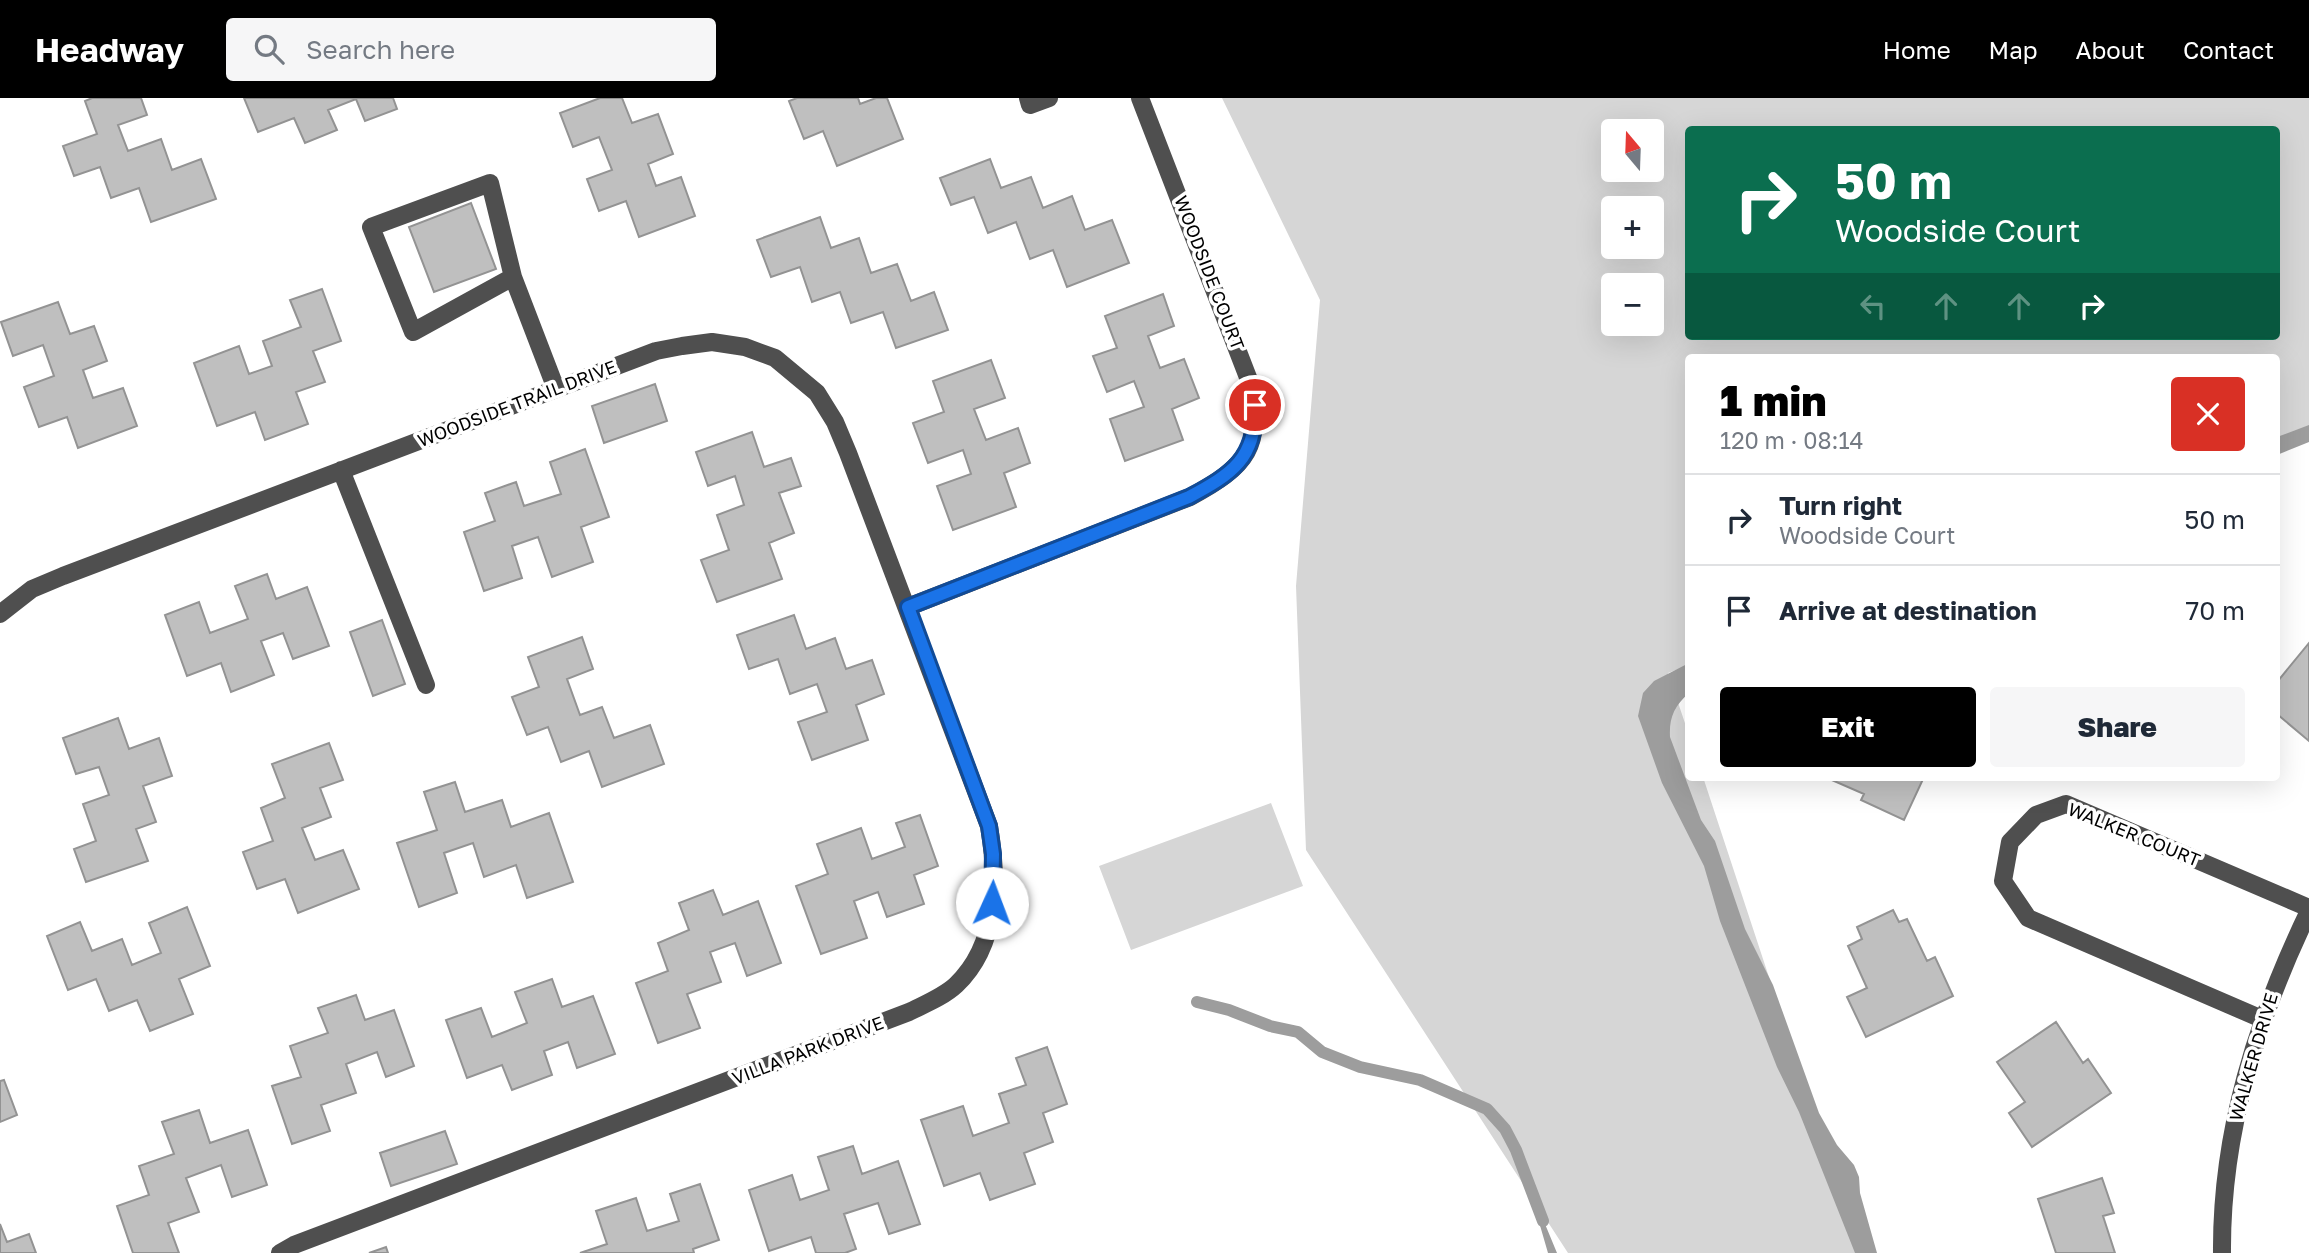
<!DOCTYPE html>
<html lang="en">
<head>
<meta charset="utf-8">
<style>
	:root { --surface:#fff; --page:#f6f6f7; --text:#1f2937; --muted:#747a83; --line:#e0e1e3; --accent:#000 }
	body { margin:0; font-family:"Golos Text",sans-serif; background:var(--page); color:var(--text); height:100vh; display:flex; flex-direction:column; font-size:26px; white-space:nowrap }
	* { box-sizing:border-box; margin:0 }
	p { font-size:23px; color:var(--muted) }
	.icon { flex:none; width:38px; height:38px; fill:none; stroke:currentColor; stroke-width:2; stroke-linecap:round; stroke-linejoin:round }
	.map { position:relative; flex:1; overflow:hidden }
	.drawer { position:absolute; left:1685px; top:256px; width:595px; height:427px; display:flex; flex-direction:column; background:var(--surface); border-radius:7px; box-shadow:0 7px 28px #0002 }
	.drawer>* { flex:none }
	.banner { position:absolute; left:1685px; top:28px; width:595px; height:214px; border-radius:7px; box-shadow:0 7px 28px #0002; background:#0b6e4f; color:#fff; overflow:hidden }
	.needle { width:46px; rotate:341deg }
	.buttons { position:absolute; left:1601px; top:21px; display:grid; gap:14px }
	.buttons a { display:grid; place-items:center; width:63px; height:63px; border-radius:7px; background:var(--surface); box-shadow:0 7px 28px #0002; font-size:35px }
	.pin { position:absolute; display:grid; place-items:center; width:60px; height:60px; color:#fff; margin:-30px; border:4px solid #fff; border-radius:50%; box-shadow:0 2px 7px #0007 }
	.me { position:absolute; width:77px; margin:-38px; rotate:2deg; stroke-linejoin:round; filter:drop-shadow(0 0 5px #0008) }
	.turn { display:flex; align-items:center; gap:24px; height:147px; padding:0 35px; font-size:32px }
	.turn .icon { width:91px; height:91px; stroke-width:2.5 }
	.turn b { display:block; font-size:49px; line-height:60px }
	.lanes { display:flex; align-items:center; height:66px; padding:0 35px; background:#0003; justify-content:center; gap:35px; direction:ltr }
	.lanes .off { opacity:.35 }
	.round { display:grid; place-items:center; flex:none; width:74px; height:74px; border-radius:7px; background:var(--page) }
	.head { display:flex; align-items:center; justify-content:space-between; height:119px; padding:0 35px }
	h1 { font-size:42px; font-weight:800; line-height:52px; color:var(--accent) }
	.cta { display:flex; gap:14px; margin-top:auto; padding:14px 35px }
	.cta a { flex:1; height:80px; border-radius:7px; background:var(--accent); color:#fff; font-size:28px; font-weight:800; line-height:80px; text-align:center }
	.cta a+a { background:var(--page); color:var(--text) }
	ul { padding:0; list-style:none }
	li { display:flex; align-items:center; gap:21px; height:91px; padding:0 35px; border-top:2px solid var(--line) }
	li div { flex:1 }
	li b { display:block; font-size:26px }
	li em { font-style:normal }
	header { display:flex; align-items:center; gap:42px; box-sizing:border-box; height:98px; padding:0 35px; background:var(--accent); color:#fff }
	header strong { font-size:33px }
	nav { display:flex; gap:38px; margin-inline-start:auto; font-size:24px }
	.search { width:490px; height:63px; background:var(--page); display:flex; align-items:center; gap:18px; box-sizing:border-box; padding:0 24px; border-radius:7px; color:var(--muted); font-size:26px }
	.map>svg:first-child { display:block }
</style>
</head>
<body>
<header>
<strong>Headway</strong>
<div class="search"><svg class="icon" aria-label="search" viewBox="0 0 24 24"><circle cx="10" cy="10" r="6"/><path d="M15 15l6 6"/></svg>Search here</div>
<nav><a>Home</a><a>Map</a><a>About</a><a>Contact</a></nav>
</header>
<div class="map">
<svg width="2309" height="1155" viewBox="0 0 2309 1155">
	<rect width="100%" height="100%" fill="#fff"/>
	<!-- green -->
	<path fill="#d6d6d6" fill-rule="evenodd" d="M1222 0H2309V331L2277 343V259H1689V567L1668 575 1689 637V679H1703L1860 1155H1568L1306 752 1296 488 1320 202ZM1689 32H2277V238H1689ZM1614 33H1652V72H1614ZM1614 110H1652V149H1614ZM1614 187H1652V226H1614Z
		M1271 705 1303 788 1131 852 1099 768Z"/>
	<!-- water -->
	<path fill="#9d9d9d" d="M2309 327V344L2277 357V339Z
		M1689 565V595C1674 608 1669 620 1670 639L1701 722 1715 743 1745 831 1773 887 1819 1015 1837 1047 1854 1067 1859 1079 1860 1095 1877 1155H1855L1799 1014 1777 969 1720 823 1704 768 1662 685 1638 618 1643 595 1654 583Z
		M1541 1122 1545 1126 1557 1155H1548L1539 1124Z"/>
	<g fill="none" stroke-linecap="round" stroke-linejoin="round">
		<!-- stream -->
		<path stroke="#9d9d9d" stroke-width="12" d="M1197 904 1229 912 1270 928 1298 934 1322 954 1360 969 1420 982 1487 1011 1505 1031 1516 1052 1543 1123"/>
	</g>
	<!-- building -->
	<path fill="#bfbfbf" stroke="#939393" stroke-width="2" d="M92 0H141L147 17 118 27 128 53 161 41 172 72 201 61 216 101 151 124 139 90 111 100 100 69 74 78 63 48 97 36 85 3Z
		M244 0H393L397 11 365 23 356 1 328 12 337 32 305 45 294 20 258 34Z
		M600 0H622L632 25 658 16 673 56 648 66 656 88 681 79 695 118 639 139 626 103 599 113 587 81 612 72 599 39 573 49 560 15Z
		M797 0H858L860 6 876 0H887L903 41 837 68 823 33 804 41 789 3Z
		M990 61 1001 90 1031 79 1043 110 1072 98 1085 132 1112 122 1129 165 1067 189 1053 152 1030 161 1016 124 988 135 974 99 951 107 940 80Z
		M471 105 496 171 434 194 409 129Z
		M820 119 831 150 859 140 871 175 897 166 911 203 934 194 948 232 896 250 883 214 851 225 840 194 812 204 800 169 771 179 757 142Z
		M322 191 341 243 313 253 325 284 296 294 308 326 265 342 255 314 217 328 194 265 239 248 249 276 272 268 263 243 301 229 290 202Z
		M1163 196 1174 228 1148 238 1160 270 1184 261 1199 300 1172 311 1183 342 1125 363 1110 321 1144 309 1134 283 1107 294 1093 258 1117 250 1105 218Z
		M58 204 70 236 94 228 107 263 83 272 93 300 123 290 137 328 78 350 67 319 39 329 24 289 54 278 43 247 13 258 1 224Z
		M991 262 1005 300 974 311 986 342 1018 330 1030 365 1004 375 1016 409 953 432 937 388 971 376 963 352 928 365 913 325 944 314 933 283Z
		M655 286 667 323 604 345 592 308Z
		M752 334 764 369 791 360 801 388 779 395 794 435 769 445 782 481 717 504 701 462 729 452 717 417 744 407 735 378 708 388 696 354Z
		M585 351 609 419 581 429 593 464 552 479 538 439 512 448 522 480 484 493 464 434 495 423 485 395 516 384 524 408 561 396 550 364Z
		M267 476 276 501 307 489 329 548 293 561 283 535 261 543 274 577 231 594 221 565 187 578 165 517 199 504 210 535 248 521 235 488Z
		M794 517 806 551 835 540 846 571 872 562 884 596 856 607 868 642 812 662 798 624 827 614 817 586 790 596 778 561 749 571 737 537Z
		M382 522 405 586 373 598 350 534Z
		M582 539 593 571 567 581 580 617 602 609 614 640 650 627 664 666 602 689 589 653 561 664 548 629 527 637 512 599 539 589 528 559Z
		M2309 545V643L2277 616V584Z
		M118 620 129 651 159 640 172 678 143 688 156 724 136 731 148 763 86 784 74 751 96 743 83 706 109 697 99 669 76 676 63 640Z
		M329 645 343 682 320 690 331 719 302 730 315 762 343 752 359 791 298 815 285 781 257 791 243 754 273 743 261 710 285 700 272 666Z
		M1825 679H1924L1904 722 1861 702 1864 696Z
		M455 684 465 714 502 702 511 729 549 715 573 784 527 800 516 767 484 779 473 745 444 755 457 795 419 809 397 745 437 732 424 694Z
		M920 717 938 768 914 777 924 806 887 819 878 794 854 803 867 840 821 856 796 788 828 776 817 746 861 730 872 761 905 749 896 725Z
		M713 792 723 817 758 803 781 865 747 878 735 845 710 854 721 884 687 896 700 930 658 945 636 885 668 873 658 845 689 832 679 805Z
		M187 809 210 868 179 881 193 916 150 933 137 902 109 913 96 881 68 892 47 838 80 824 92 853 122 841 132 867 161 855 149 825Z
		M1893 812 1899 824 1907 821 1927 863 1935 859 1953 898 1866 939 1847 899 1867 890 1848 848 1862 841 1857 829Z
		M552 881 562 909 593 898 615 956 577 970 568 944 544 953 552 977 512 992 502 967 467 980 446 922 481 910 492 939 527 925 515 894Z
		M356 897 365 922 394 912 414 968 386 979 377 954 346 966 356 995 321 1007 330 1033 292 1046 272 988 301 979 290 948 328 935 318 910Z
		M2056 924 2083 965 2088 961 2111 995 2032 1049 2009 1015 2025 1004 1997 964Z
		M1047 949 1067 1006 1043 1015 1053 1044 1024 1055 1035 1086 990 1102 980 1075 944 1088 921 1022 963 1008 973 1038 1009 1025 999 996 1026 987 1016 960Z
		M4 982 17 1017 0 1024V983Z
		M199 1012 210 1045 248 1032 267 1087 232 1099 221 1067 186 1080 199 1114 168 1125 179 1155H133L117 1108 149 1097 139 1068 174 1056 162 1024Z
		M445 1033 457 1066 391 1088 380 1055Z
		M853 1048 862 1076 898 1063 920 1126 889 1136 878 1105 844 1116 856 1151 845 1155H816L811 1139 769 1153 749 1092 792 1077 800 1102 829 1092 818 1059Z
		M2102 1080 2114 1115 2103 1118 2115 1155H2056L2038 1101Z
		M700 1086 719 1142 693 1151 694 1155H580L607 1146 596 1113 636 1100 647 1133 679 1123 670 1096Z
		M0 1126 7 1144 29 1136 36 1155H0Z
		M386 1149 388 1155H369Z"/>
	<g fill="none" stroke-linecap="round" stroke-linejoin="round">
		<!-- minor -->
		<path stroke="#4f4f4f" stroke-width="18" d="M1028 0 1030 7 1049 0
			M513 179 413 234 371 129 490 85 513 179 556 291
			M341 372 426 587
			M908 509 1190 399C1247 368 1264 349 1249 282L1140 0
			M0 516 32 491 63 478 556 291 656 253 682 248 712 244 745 249 775 260 817 295 835 324 848 355 989 728C998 782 999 846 956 887 943 899 925 906 909 914L294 1147 280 1155
			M2262 921 2028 820 2003 783 2010 744 2036 717 2066 706 2309 810
			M2222 1155C2221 1034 2257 921 2309 813"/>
	</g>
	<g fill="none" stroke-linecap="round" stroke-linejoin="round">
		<defs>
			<path id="route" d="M992 805 993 756 989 728 908 509 1189 399C1232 376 1257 360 1255 307"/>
		</defs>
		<!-- route casing -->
		<use href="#route" stroke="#114b97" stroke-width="18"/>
		<!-- route -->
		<use href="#route" stroke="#1a73e8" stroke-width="12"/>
	</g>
	<g text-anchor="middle" stroke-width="7" stroke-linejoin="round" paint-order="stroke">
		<!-- street labels -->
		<g font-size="18" fill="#000" stroke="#fff">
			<text transform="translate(1209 175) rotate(69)" y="6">WOODSIDE COURT</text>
			<text transform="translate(517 306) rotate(-21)" y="6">WOODSIDE TRAIL DRIVE</text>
			<text transform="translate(2134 737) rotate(22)" y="6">WALKER COURT</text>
			<text transform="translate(808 953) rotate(-21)" y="6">VILLA PARK DRIVE</text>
			<text transform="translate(2254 959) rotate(-74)" y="6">WALKER DRIVE</text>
		</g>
	</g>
</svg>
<div class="buttons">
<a><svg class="needle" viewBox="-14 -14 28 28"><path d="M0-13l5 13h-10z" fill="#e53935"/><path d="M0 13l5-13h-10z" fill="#747a83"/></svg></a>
<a>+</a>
<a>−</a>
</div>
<div class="pin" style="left:1255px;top:307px;background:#d93025"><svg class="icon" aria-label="arrive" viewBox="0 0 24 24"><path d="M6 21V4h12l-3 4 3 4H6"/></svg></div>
<svg class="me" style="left:992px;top:805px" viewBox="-20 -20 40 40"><circle r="19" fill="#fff"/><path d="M0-13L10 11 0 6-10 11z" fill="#1a73e8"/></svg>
<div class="banner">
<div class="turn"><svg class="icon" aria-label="right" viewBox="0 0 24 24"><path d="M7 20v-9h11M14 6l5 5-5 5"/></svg><div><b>50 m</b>Woodside Court</div></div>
<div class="lanes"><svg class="icon off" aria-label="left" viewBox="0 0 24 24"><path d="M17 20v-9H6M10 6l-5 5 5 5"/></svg><svg class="icon off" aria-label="ahead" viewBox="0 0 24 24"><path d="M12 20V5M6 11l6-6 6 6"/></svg><svg class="icon off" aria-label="ahead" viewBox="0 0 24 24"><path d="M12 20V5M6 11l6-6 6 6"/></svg><svg class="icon" aria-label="right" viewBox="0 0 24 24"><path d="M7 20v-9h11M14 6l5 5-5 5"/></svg></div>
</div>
<section class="drawer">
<div class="head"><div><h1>1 min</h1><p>120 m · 08:14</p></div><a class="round" style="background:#d93025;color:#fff"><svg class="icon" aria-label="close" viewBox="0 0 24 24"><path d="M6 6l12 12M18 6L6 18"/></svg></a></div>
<ul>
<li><svg class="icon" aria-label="right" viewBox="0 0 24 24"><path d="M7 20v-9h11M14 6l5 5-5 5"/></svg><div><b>Turn right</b><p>Woodside Court</p></div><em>50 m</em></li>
<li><svg class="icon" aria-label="arrive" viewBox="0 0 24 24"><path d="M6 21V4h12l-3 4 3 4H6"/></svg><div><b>Arrive at destination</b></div><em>70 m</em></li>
</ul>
<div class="cta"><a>Exit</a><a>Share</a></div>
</section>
</div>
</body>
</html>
